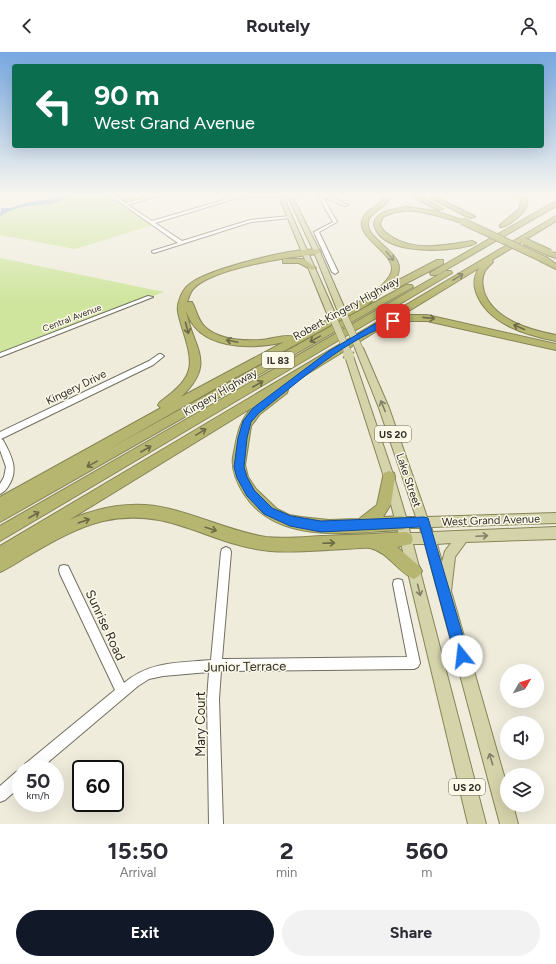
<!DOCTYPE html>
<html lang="en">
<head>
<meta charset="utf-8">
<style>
	:root { --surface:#fff; --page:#f2f2f3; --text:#2b2b33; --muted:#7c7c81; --accent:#111827 }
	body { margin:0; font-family:Figtree,sans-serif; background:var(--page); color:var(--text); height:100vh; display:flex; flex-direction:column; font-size:15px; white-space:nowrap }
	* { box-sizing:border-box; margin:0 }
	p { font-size:13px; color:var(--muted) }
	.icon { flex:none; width:22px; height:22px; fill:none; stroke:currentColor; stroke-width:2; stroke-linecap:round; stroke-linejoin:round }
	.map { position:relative; height:772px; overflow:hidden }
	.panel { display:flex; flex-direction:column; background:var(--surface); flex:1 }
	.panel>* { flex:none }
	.hud { position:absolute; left:12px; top:12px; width:532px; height:84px; border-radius:4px; box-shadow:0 4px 16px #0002; background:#0b6e4f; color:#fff; overflow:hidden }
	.needle { width:26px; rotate:51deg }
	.buttons { position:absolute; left:500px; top:612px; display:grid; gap:8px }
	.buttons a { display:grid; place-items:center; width:44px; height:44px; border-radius:50%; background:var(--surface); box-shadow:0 4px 16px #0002; font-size:20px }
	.speed { position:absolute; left:12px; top:708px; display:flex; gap:8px; font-size:20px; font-weight:700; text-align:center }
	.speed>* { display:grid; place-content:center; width:52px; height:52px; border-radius:50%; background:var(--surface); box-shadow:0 4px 16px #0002; line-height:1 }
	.speed small { font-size:10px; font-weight:400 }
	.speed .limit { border:2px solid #111; border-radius:6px; background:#fff; color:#111 }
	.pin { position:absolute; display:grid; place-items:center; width:34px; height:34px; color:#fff; margin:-17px; border-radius:8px; box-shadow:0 2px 6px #0006 }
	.me { position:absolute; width:44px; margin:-22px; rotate:344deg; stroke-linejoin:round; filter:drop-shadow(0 0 3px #0008) }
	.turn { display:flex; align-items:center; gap:14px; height:84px; padding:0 16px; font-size:18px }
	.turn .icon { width:52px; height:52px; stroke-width:2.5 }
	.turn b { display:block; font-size:28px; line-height:34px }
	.eta { display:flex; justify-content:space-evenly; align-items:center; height:68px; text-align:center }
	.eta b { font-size:24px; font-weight:700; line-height:28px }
	.primary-button { display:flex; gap:8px; margin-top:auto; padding:8px 16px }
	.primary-button a { flex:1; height:46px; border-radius:24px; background:var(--accent); color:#fff; font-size:16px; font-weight:700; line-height:46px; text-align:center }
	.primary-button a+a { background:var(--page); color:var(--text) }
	header { display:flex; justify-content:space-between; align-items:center; height:52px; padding:0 16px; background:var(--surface); font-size:18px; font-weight:700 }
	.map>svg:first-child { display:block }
</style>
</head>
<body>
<header><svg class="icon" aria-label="back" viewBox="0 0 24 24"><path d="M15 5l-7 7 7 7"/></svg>Routely<svg class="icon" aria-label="person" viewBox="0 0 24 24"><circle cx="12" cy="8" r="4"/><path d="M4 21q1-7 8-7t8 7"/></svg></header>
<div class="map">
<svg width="556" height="772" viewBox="0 0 556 772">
	<rect width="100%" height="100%" fill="#efecdc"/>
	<!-- green -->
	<path fill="#cfe59d" d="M71 142H161L126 153 129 157 153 173 75 197 0 183V164C7 160 15 156 23 155 37 152 61 154 71 142Z
		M0 206 164 240 0 301Z"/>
	<!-- water -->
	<path fill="#6d95d6" d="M62 142H71C61 154 37 152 23 155 15 156 7 160 0 164L1 156H10L29 150 52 147Z"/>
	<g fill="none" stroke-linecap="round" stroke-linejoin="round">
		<defs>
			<path id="minor" d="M108 142H113L126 151 158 142H165L128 153 152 169 237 144 304 142 302 143 237 146 155 171 182 189 250 168 290 164 292 165 290 166 251 170 154 201 152 200V199L178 191Z
				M317 142H323L348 153 345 154 323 145 337 170 319 180 338 220 335 222 332 220 314 180 333 170Z
				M148 244 153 245 0 305V301Z
				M159 302H161L164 304 153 313 1 387 3 388C11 403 19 417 9 433 7 437 4 440 0 442V432L4 425 6 415 0 398V380L149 309Z
				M226 495 230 497 231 500 222 607 407 605 393 532 394 528 398 527 402 528 403 532 420 611 418 615 414 617 221 619 219 647 223 772H209L207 647 209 620 163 624 149 627 138 634 40 717H23L25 712 115 638 60 522 59 518 60 514 64 513 68 514 124 631C150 609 178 611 211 608L221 500 222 497Z
				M21 718V734L5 748 0 750V734L16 720Z"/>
			<path id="major" d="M278 142H282L334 259 333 261H327L326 259Z
				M287 142H291L320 200 344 255 343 257H337L336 255 314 200Z
				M359 293 363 296 389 356 427 465 556 461V471L431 475 433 480 556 475V487L466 490 455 505 451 539 507 734V753H513L518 772H500L425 492H413L486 772H468L400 487 384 425 345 304 346 302 349 301 353 304 394 425 406 465H416L379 356 355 296ZM409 476H420L421 481H410ZM451 491 445 499 442 510 437 492Z"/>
			<path id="highway" d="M385 142H391C388 157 370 158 368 170 365 191 416 202 393 231L437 208H443V212L397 236H394L390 234 366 254 216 336 107 398 406 233H412L413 235 0 470V445L161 356 158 353 160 350C197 323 194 313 181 272 179 264 176 257 179 249 181 242 185 235 191 231 210 217 297 194 320 198L321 200 317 202C288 205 215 216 194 236 190 240 189 245 187 250H192C197 259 197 267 205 275 219 288 242 289 261 288 269 288 288 281 293 285 313 275 391 240 392 217 393 201 358 186 362 169 365 156 382 155 385 142ZM186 258C197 298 251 298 284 290L181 345C218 310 192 296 186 258Z
				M408 142H416L443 157 438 158Z
				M518 142H524C526 145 528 147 527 151 527 160 507 176 500 175V173L520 156 521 147Z
				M432 143 474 164 475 165 470 166 430 146V144Z
				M556 149V154L437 223H431L430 221Z
				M407 155 435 159 465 169 462 171C437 164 408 151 383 165L380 172C382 179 387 182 392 185 415 200 447 193 472 189L476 191C471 194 464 195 458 196 436 199 380 202 374 172 376 158 395 157 407 155Z
				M556 164V169L492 208 493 210C490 213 487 216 485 219 481 226 482 233 484 240 494 268 530 278 556 283V289C526 283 487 272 476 240 473 231 474 224 479 216L399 265 409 263H427L556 292V298L427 269H409L388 272 286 335 288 338 287 341 260 362 251 374 245 413 248 425 256 437 277 457 289 463 301 465 329 468 359 467 377 453 383 425 384 421 389 419 394 421 395 425 391 452 383 465 402 464 407 466 409 471 407 476 402 478C350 480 278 494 244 442 237 431 231 419 233 405 237 386 238 369 253 355L69 468C101 454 136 448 170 457 203 465 233 480 266 485 285 487 303 485 321 484 349 483 378 482 406 480L411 482 413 487 411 492 397 495 419 514 422 519 419 524 414 527C398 520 388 500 370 496 363 495 353 497 345 497 321 498 295 501 270 499 208 493 170 454 103 469 75 476 50 491 26 505 18 510 9 516 0 520V494Z
				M547 199 556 201V206L547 203Z
				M540 205H546L556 212V217L540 209Z
				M283 207H304L316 216 312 218 299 211H283Z
				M445 219H451L452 221 0 489V474Z"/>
		</defs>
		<!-- minor casing -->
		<use href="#minor" stroke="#726f61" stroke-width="2"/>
		<!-- major casing -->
		<use href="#major" stroke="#868556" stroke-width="2"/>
		<!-- highway casing -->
		<use href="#highway" stroke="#868556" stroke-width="2"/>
		<!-- minor -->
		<use href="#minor" fill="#fff" fill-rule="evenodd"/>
		<!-- major -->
		<use href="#major" fill="#d4d3aa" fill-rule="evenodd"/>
		<!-- highway -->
		<use href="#highway" fill="#b7b671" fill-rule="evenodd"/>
		<defs>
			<path id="major-bridge-far1" d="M340 255 359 296
				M330 259 349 303"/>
			<path id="major-bridge" d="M348 302 349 304"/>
			<path id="highway-bridge" d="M462 169 543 207
				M524 189 550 201"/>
		</defs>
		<!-- major-bridge-far1 casing -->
		<use href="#major-bridge-far1" stroke="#868556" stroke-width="8" stroke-linecap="butt"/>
		<!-- major-bridge casing -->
		<use href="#major-bridge" stroke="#868556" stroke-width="12" stroke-linecap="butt"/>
		<!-- highway-bridge casing -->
		<use href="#highway-bridge" stroke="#868556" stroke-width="8" stroke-linecap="butt"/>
		<!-- major-bridge-far1 -->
		<use href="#major-bridge-far1" stroke="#d4d3aa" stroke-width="7"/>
		<!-- major-bridge -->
		<use href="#major-bridge" stroke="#d4d3aa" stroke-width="10"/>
		<!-- highway-bridge -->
		<use href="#highway-bridge" stroke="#b7b671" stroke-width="6"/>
	</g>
	<!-- one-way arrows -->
	<defs><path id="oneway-shaft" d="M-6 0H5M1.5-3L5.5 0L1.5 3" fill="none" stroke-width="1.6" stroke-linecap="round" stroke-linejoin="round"/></defs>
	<g stroke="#6b6a47">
		<use href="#oneway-shaft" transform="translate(390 204) rotate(50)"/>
		<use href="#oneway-shaft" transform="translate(458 225) rotate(-31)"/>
		<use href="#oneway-shaft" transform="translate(429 266) rotate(6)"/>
		<use href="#oneway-shaft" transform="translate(519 275) rotate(-156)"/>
		<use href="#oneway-shaft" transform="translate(187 276) rotate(75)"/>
		<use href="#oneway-shaft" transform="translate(315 287) rotate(151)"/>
		<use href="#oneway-shaft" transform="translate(232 289) rotate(-168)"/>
		<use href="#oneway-shaft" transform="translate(258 332) rotate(-30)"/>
		<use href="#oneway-shaft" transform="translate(201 380) rotate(-31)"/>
		<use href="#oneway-shaft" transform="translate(146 397) rotate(-30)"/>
		<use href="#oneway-shaft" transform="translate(92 412) rotate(151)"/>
		<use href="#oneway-shaft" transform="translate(34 463) rotate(-30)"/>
		<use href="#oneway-shaft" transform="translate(84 469) rotate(-19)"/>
		<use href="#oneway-shaft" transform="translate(211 477) rotate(18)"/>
		<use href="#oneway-shaft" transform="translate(329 491) rotate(-2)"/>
	</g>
	<g stroke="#807f68">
		<use href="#oneway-shaft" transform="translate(383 354) rotate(-112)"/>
		<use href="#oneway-shaft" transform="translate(482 484) rotate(-3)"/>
		<use href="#oneway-shaft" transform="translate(419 538) rotate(76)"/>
		<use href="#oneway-shaft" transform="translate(491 707) rotate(-106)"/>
	</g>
	<!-- sky -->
	<linearGradient id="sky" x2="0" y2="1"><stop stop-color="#77a8e1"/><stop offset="0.57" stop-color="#f8f6ef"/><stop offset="1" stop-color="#f8f6ef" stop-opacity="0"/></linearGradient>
	<rect width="556" height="250" fill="url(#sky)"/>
	<!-- route -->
	<path fill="#1a73e8" stroke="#114b97" d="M393 267 397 269 396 271C350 283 297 331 259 361L251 370 247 386 244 415 247 425 254 438 272 456 291 464 321 469 424 465 428 466 469 604 467 609 462 611 457 609 455 604 420 475 321 480 290 474 264 462 247 444 237 426 234 415 238 386 243 369 253 356 329 299 375 272Z"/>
	<g text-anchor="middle" stroke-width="3" stroke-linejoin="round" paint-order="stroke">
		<!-- far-street labels -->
		<g font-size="9" fill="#2c2b25" stroke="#fcf9e9">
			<text transform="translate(72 266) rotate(-21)" y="3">Central Avenue</text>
		</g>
		<!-- shield labels -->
		<g fill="#fcf9e9" stroke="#6a6960" stroke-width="1">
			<rect x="262" y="300" width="32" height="16" rx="3"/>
			<rect x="375" y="374" width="36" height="16" rx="3"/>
			<rect x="449" y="727" width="36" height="16" rx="3"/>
		</g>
		<g font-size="10" font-weight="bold" fill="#2c2b25">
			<text x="278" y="312">IL 83</text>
			<text x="393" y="386">US 20</text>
			<text x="467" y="739">US 20</text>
		</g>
		<!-- street labels -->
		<g font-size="11" fill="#2c2b25" stroke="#fcf9e9">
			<text transform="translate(346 256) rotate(-29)" y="4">Robert Kingery Highway</text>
			<text transform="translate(76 335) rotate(-26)" y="4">Kingery Drive</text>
			<text transform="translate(220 340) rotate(-30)" y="4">Kingery Highway</text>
			<text transform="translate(409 428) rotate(71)" y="4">Lake Street</text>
			<text transform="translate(491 468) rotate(-2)" y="4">West Grand Avenue</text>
		</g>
		<!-- near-street labels -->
		<g font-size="13" fill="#2c2b25" stroke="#fcf9e9">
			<text transform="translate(106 573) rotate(65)" y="5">Sunrise Road</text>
			<text transform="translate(245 614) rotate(-1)" y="5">Junior Terrace</text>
			<text transform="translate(200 672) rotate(-90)" y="5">Mary Court</text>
		</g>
	</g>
</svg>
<div class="buttons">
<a><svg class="needle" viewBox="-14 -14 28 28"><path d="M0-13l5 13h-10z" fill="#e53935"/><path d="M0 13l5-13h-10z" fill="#7c7c81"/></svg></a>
<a><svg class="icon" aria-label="sound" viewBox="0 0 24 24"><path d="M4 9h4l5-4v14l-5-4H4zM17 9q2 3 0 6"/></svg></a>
<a><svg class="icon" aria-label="layers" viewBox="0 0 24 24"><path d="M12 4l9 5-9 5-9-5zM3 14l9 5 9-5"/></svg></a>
</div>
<div class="speed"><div>50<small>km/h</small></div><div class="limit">60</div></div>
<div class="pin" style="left:393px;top:269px;background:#d93025"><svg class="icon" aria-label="arrive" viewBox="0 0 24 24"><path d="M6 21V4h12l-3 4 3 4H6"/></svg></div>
<svg class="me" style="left:462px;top:604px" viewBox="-20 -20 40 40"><circle r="19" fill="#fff"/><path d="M0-13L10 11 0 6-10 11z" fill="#1a73e8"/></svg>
<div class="hud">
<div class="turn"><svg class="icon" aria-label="left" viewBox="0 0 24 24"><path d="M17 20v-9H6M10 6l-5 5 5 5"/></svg><div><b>90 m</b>West Grand Avenue</div></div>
</div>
</div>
<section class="panel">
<div class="eta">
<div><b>15:50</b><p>Arrival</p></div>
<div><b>2</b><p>min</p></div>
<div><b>560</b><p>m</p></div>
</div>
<div class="primary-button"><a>Exit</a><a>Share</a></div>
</section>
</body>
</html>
